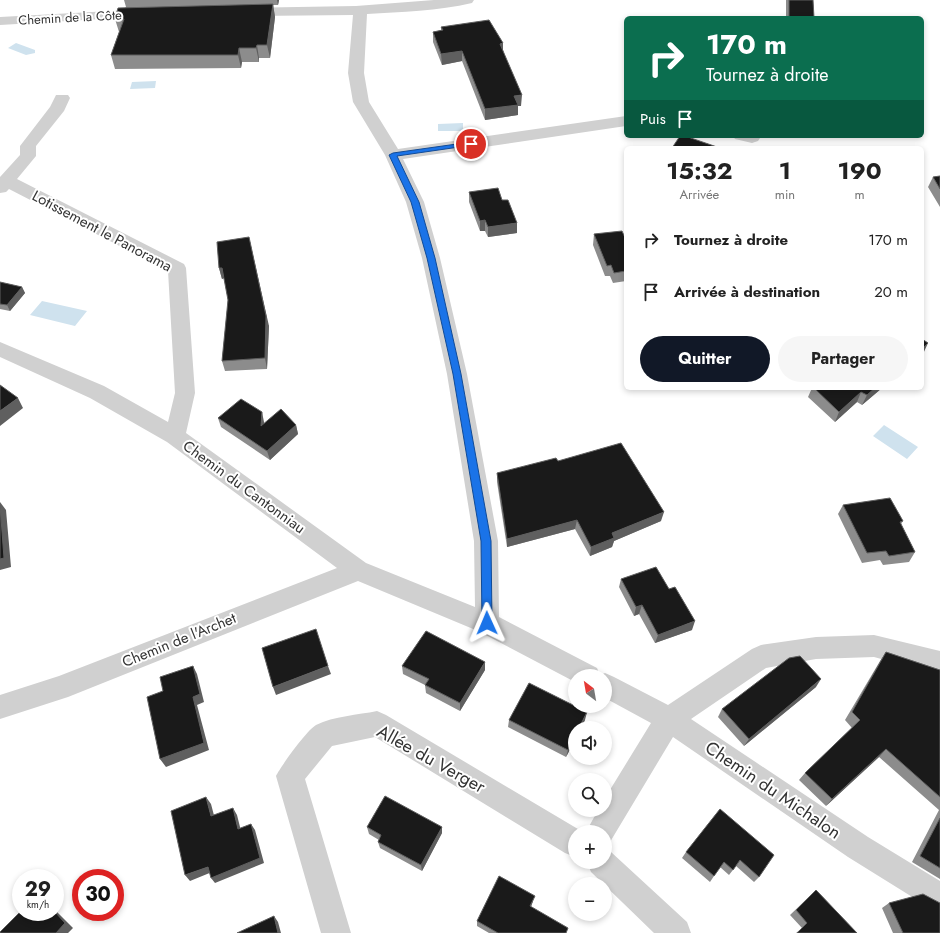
<!DOCTYPE html>
<html lang="fr">
<head>
<meta charset="utf-8">
<style>
	:root { --surface:#fff; --page:#f6f6f6; --text:#222; --muted:#767676; --accent:#111827 }
	body { margin:0; font-family:Jost,sans-serif; background:var(--page); color:var(--text); height:100vh; display:flex; flex-direction:column; font-size:15px; white-space:nowrap }
	* { box-sizing:border-box; margin:0 }
	p { font-size:13px; color:var(--muted) }
	.icon { flex:none; width:22px; height:22px; fill:none; stroke:currentColor; stroke-width:2; stroke-linecap:round; stroke-linejoin:round }
	.map { position:relative; flex:1; overflow:hidden }
	.side { position:absolute; left:624px; top:146px; width:300px; height:244px; display:flex; flex-direction:column; background:var(--surface); border-radius:6px; box-shadow:0 2px 6px #0003 }
	.side>* { flex:none }
	.banner { position:absolute; left:624px; top:16px; width:300px; height:122px; border-radius:6px; box-shadow:0 2px 6px #0003; background:#0b6e4f; color:#fff; overflow:hidden }
	.needle { width:26px; rotate:329deg }
	.controls { position:absolute; left:568px; top:669px; display:grid; gap:8px }
	.controls a { display:grid; place-items:center; width:44px; height:44px; border-radius:50%; background:var(--surface); box-shadow:0 2px 6px #0003; font-size:20px }
	.speed { position:absolute; left:12px; top:869px; display:flex; gap:8px; font-size:20px; font-weight:700; text-align:center }
	.speed>* { display:grid; place-content:center; width:52px; height:52px; border-radius:50%; background:var(--surface); box-shadow:0 2px 6px #0003; line-height:1 }
	.speed small { font-size:10px; font-weight:400 }
	.speed .limit { border:6px solid #d22; background:#fff; color:#111 }
	.pin { position:absolute; display:grid; place-items:center; width:34px; height:34px; color:#fff; margin:-17px; border:2px solid #fff; border-radius:50%; box-shadow:0 1px 4px #0007 }
	.me { position:absolute; width:44px; margin:-22px; rotate:359deg; stroke-linejoin:round; filter:drop-shadow(0 0 3px #0008) }
	.turn { display:flex; align-items:center; gap:14px; height:84px; padding:0 16px; font-size:18px }
	.turn .icon { width:52px; height:52px; stroke-width:2.5 }
	.turn b { display:block; font-size:28px; line-height:34px }
	.then { display:flex; align-items:center; height:38px; padding:0 16px; background:#0003; gap:8px; font-size:15px }
	.eta { display:flex; justify-content:space-evenly; align-items:center; height:68px; text-align:center }
	.eta b { font-size:24px; font-weight:700; line-height:28px }
	.action { display:flex; gap:8px; margin-top:auto; padding:8px 16px }
	.action a { flex:1; height:46px; border-radius:24px; background:var(--accent); color:#fff; font-size:16px; font-weight:700; line-height:46px; text-align:center }
	.action a+a { background:var(--page); color:var(--text) }
	ul { padding:0; list-style:none }
	li { display:flex; align-items:center; gap:12px; height:52px; padding:0 16px }
	li div { flex:1 }
	li b { display:block; font-size:15px }
	li em { font-style:normal }
	.map>svg:first-child { display:block }
</style>
</head>
<body>
<div class="map">
<svg width="940" height="933" viewBox="0 0 940 933">
	<rect width="100%" height="100%" fill="#fff"/>
	<!-- water -->
	<path fill="#cfe2ee" d="M16 43 35 50V53L26 55 8 48Z
		M156 81 155 88 130 89 132 82Z
		M463 123V131H438V124Z
		M42 301 87 311 75 326 30 315Z
		M884 425 918 447 907 459 873 436Z"/>
	<g fill="none" stroke-linecap="round" stroke-linejoin="round">
		<!-- minor -->
		<path fill="#d0d0d0" fill-rule="evenodd" d="M434 0H474L472 3C438 11 401 12 367 14L364 73 369 102 398 149 626 116V126L403 159 424 202 440 258 467 374 498 541 499 617 597 668 600 675 605 673 614 677 668 705 752 649 761 645 816 637 874 635 940 651V675L874 657 816 659 766 668 691 719 868 837 940 881V913L930 908 848 857 673 737 610 842 605 844V832H586L598 810H605V798L651 723 605 698V676H575V682L478 631 358 581 68 697 0 719V695L59 676 337 568 167 442 90 398 0 357V342L104 386 168 422 175 393 168 271 9 189 6 192 0 193V177L20 155V146L50 107 56 95H68L70 98 64 111 36 146V156L17 179 184 264 186 268 195 393 186 433 366 563 475 607 474 541 447 374 422 258 406 202 385 155 353 102 348 73 353 15 245 16 240 15 238 12 240 9 245 8 356 6Z
			M147 9 152 10 154 13 152 16 0 25V17Z
			M733 136H759L760 138 758 141 752 143 735 139Z
			M377 711 386 715 583 832H575V857L565 853 375 737 332 746 305 779 351 933H321L276 776C281 766 307 730 316 725 334 716 358 715 377 711Z
			M605 849 611 852 687 922 691 933H654L591 872 587 862H605Z"/>
	</g>
	<!-- wall -->
	<path fill="#8c8c8c" d="M124 0H279L278 5H273L275 17 270 58H259V62H242L241 68 115 69 111 55 119 32 115 19 126 7Z
		M786 0H813L814 18H786Z
		M441 27 503 43V50L521 106H518V115L485 120 462 61 442 65 433 42V32L441 30Z
		M940 176V207L928 187 933 177Z
		M469 192 517 233 488 237 485 231H480L469 202Z
		M594 234 626 240V281L613 283 610 276H605L593 245Z
		M219 268 269 326 267 369 225 371 222 361 228 300 224 278 222 279Z
		M0 282 22 287 25 293 10 311 0 309Z
		M812 388H882L862 405 857 402 835 422 808 397Z
		M218 418 264 422V424L296 425 298 434 270 460 221 427Z
		M558 461 661 521 614 541 612 547 590 556 575 529 507 547 497 482V473Z
		M843 505 903 521 901 524 915 552 909 562 883 565 880 560 862 563 838 514Z
		M621 579 692 630 655 643 639 614 634 616 619 587Z
		M886 652 940 670V879L912 862 939 810 879 757 826 806 799 780 805 773 852 728 845 720 880 661Z
		M402 666 485 670 460 711 426 693 425 685 403 674Z
		M816 687 744 746 718 717 722 709Z
		M509 720H585L566 757 508 727Z
		M720 809 759 877 754 882 736 866 729 875 720 867 710 882 682 858 686 852Z
		M367 827H442V833L422 871 380 848 378 842 379 840 369 834Z
		M816 890 857 933H796L802 928 790 915Z
		M533 901 531 907 566 933H489L477 926V921Z
		M889 903 940 933H893L882 908Z"/>
	<!-- shaded-wall -->
	<path fill="#5f5f5f" d="M277 0H279L278 5Z
		M273 4 275 17 270 58 267 45Z
		M503 43V54L500 44Z
		M257 45 259 58V62L256 48Z
		M239 48 242 62 241 68 238 55Z
		M462 51V61L442 65 441 54Z
		M522 95 521 106H518V115L485 120V109L514 96Z
		M485 220V231H480V221Z
		M517 223V233L488 237V227Z
		M249 237 269 326 267 369 265 358Z
		M219 268H222L224 278 222 279Z
		M22 287 25 293 10 311 7 305Z
		M928 343 923 354H922V349Z
		M875 388H882L862 405 867 395Z
		M861 392 857 402 835 422 839 412Z
		M18 398 23 408 0 426V411Z
		M262 412 264 422 263 436 261 426Z
		M296 425 298 434 270 460 267 451Z
		M0 502 6 510 11 567 0 570Z
		M664 512 661 521 614 541 612 547 590 556 591 547 612 533Z
		M577 520 575 529 507 547V539Z
		M642 605 639 614 634 616 636 607Z
		M695 621 692 630 655 643 658 635Z
		M485 662V670L460 711V703Z
		M193 666 197 674 204 702 197 705 209 750 166 767 160 759 193 697Z
		M328 666 331 674 276 695 273 687Z
		M821 679 816 687 744 746 749 739Z
		M587 712 585 720 581 728H579Z
		M575 736V740L566 757 568 750Z
		M886 749 879 757 826 806 832 799Z
		M206 797 211 804 216 823 211 816Z
		M233 808 237 815 242 835 238 829Z
		M251 824 255 830 264 863 215 883 211 878Z
		M442 827V833L422 871 421 865Z
		M208 867 212 872 190 881 185 875Z
		M535 896 533 901 529 912 530 906Z
		M55 910 73 928 68 933H56Z
		M274 916 278 922 281 933H278Z"/>
	<!-- building -->
	<path fill="#1a1a1a" stroke="#5f5f5f" d="M789 0H813L814 18H789Z
		M273 4 267 45H257L256 48H239L238 55H111L124 19H115L118 8Z
		M489 20 503 43 500 44 522 95 514 96 518 105 485 109 462 51 441 54 433 32 443 30 441 27Z
		M680 136H685L720 148H672Z
		M940 176V189L933 177Z
		M498 188 502 200H508L517 223 488 227 485 220 480 221 469 192Z
		M622 231 626 240V271L614 273 611 265 607 266 594 234Z
		M249 237 266 316 265 358 222 361 228 300 222 268H219L217 242Z
		M0 282 22 287 7 305 0 304Z
		M922 339 928 343 922 349Z
		M0 385 18 398 0 411Z
		M814 388H875L867 395 861 392 839 412Z
		M241 399 262 412 261 426 281 409 296 425 267 451 218 418Z
		M621 443 664 512 612 533 614 538 591 547 577 520 507 539 497 473 556 458 558 461Z
		M890 498 903 521 900 522 915 552 889 556 886 551 867 553 843 505Z
		M0 505 4 558 0 559Z
		M656 567 669 589 675 587 695 621 658 635 642 605 636 607 621 579Z
		M316 629 328 666 273 687 262 648Z
		M426 631 485 662 460 703 425 685 429 679 402 666Z
		M886 652 940 670V797L886 749 832 799 805 773 860 720 852 712Z
		M800 656 821 679 749 739 722 709 789 658Z
		M193 666 200 694 193 697 204 743 160 759 147 697 163 691 160 677Z
		M529 683 587 712 579 728H575V736L568 750 509 720Z
		M385 796 442 827 421 865 378 842 381 835 367 827Z
		M206 797 211 816 233 808 238 829 251 824 260 858 211 878 208 867 185 875 171 811Z
		M720 809 774 855 759 877 740 860 733 870 724 862 714 876 686 852Z
		M940 818V868L920 856Z
		M499 876 535 896 530 906 568 928 566 933H498L477 921Z
		M816 890 857 933H797L807 923 796 910Z
		M923 894 940 903V933H903L889 903Z
		M21 911V912H55L65 923 56 933H0V932Z
		M274 916 278 933H237Z"/>
	<!-- route -->
	<path fill="#1a73e8" stroke="#114b97" d="M471 142 474 144 473 145 397 156 419 202 435 258 461 374 491 541 492 623 491 626 487 627 484 626 482 623 481 541 453 374 427 258 411 202 389 155 393 153Z"/>
	<g text-anchor="middle" stroke-width="4" stroke-linejoin="round" paint-order="stroke">
		<!-- far-street labels -->
		<g font-size="13" fill="#333" stroke="#fff">
			<text transform="translate(70 17) rotate(-3)" y="5">Chemin de la Côte</text>
		</g>
		<!-- street labels -->
		<g font-size="15" fill="#333" stroke="#fff">
			<text transform="translate(102 231) rotate(28)" y="5">Lotissement le Panorama</text>
			<text transform="translate(244 487) rotate(36)" y="5">Chemin du Cantonniau</text>
			<text transform="translate(179 640) rotate(-22)" y="5">Chemin de l'Archet</text>
		</g>
		<!-- near-street labels -->
		<g font-size="18" fill="#333" stroke="#fff">
			<text transform="translate(431 759) rotate(29)" y="6">Allée du Verger</text>
			<text transform="translate(773 790) rotate(34)" y="6">Chemin du Michalon</text>
		</g>
	</g>
</svg>
<div class="controls">
<a><svg class="needle" viewBox="-14 -14 28 28"><path d="M0-13l5 13h-10z" fill="#e53935"/><path d="M0 13l5-13h-10z" fill="#767676"/></svg></a>
<a><svg class="icon" aria-label="sound" viewBox="0 0 24 24"><path d="M4 9h4l5-4v14l-5-4H4zM17 9q2 3 0 6"/></svg></a>
<a><svg class="icon" aria-label="search" viewBox="0 0 24 24"><circle cx="10" cy="10" r="6"/><path d="M15 15l6 6"/></svg></a>
<a>+</a>
<a>−</a>
</div>
<div class="speed"><div>29<small>km/h</small></div><div class="limit">30</div></div>
<div class="pin" style="left:471px;top:144px;background:#d93025"><svg class="icon" aria-label="arrive" viewBox="0 0 24 24"><path d="M6 21V4h12l-3 4 3 4H6"/></svg></div>
<svg class="me" style="left:487px;top:623px" viewBox="-20 -20 40 40"><path d="M0-17L14 15 0 8-14 15z" fill="#1a73e8" stroke="#fff" stroke-width="4"/></svg>
<div class="banner">
<div class="turn"><svg class="icon" aria-label="right" viewBox="0 0 24 24"><path d="M7 20v-9h11M14 6l5 5-5 5"/></svg><div><b>170 m</b>Tournez à droite</div></div>
<div class="then">Puis<svg class="icon" aria-label="arrive" viewBox="0 0 24 24"><path d="M6 21V4h12l-3 4 3 4H6"/></svg></div>
</div>
<section class="side">
<div class="eta">
<div><b>15:32</b><p>Arrivée</p></div>
<div><b>1</b><p>min</p></div>
<div><b>190</b><p>m</p></div>
</div>
<ul>
<li><svg class="icon" aria-label="right" viewBox="0 0 24 24"><path d="M7 20v-9h11M14 6l5 5-5 5"/></svg><div><b>Tournez à droite</b></div><em>170 m</em></li>
<li><svg class="icon" aria-label="arrive" viewBox="0 0 24 24"><path d="M6 21V4h12l-3 4 3 4H6"/></svg><div><b>Arrivée à destination</b></div><em>20 m</em></li>
</ul>
<div class="action"><a>Quitter</a><a>Partager</a></div>
</section>
</div>
</body>
</html>
